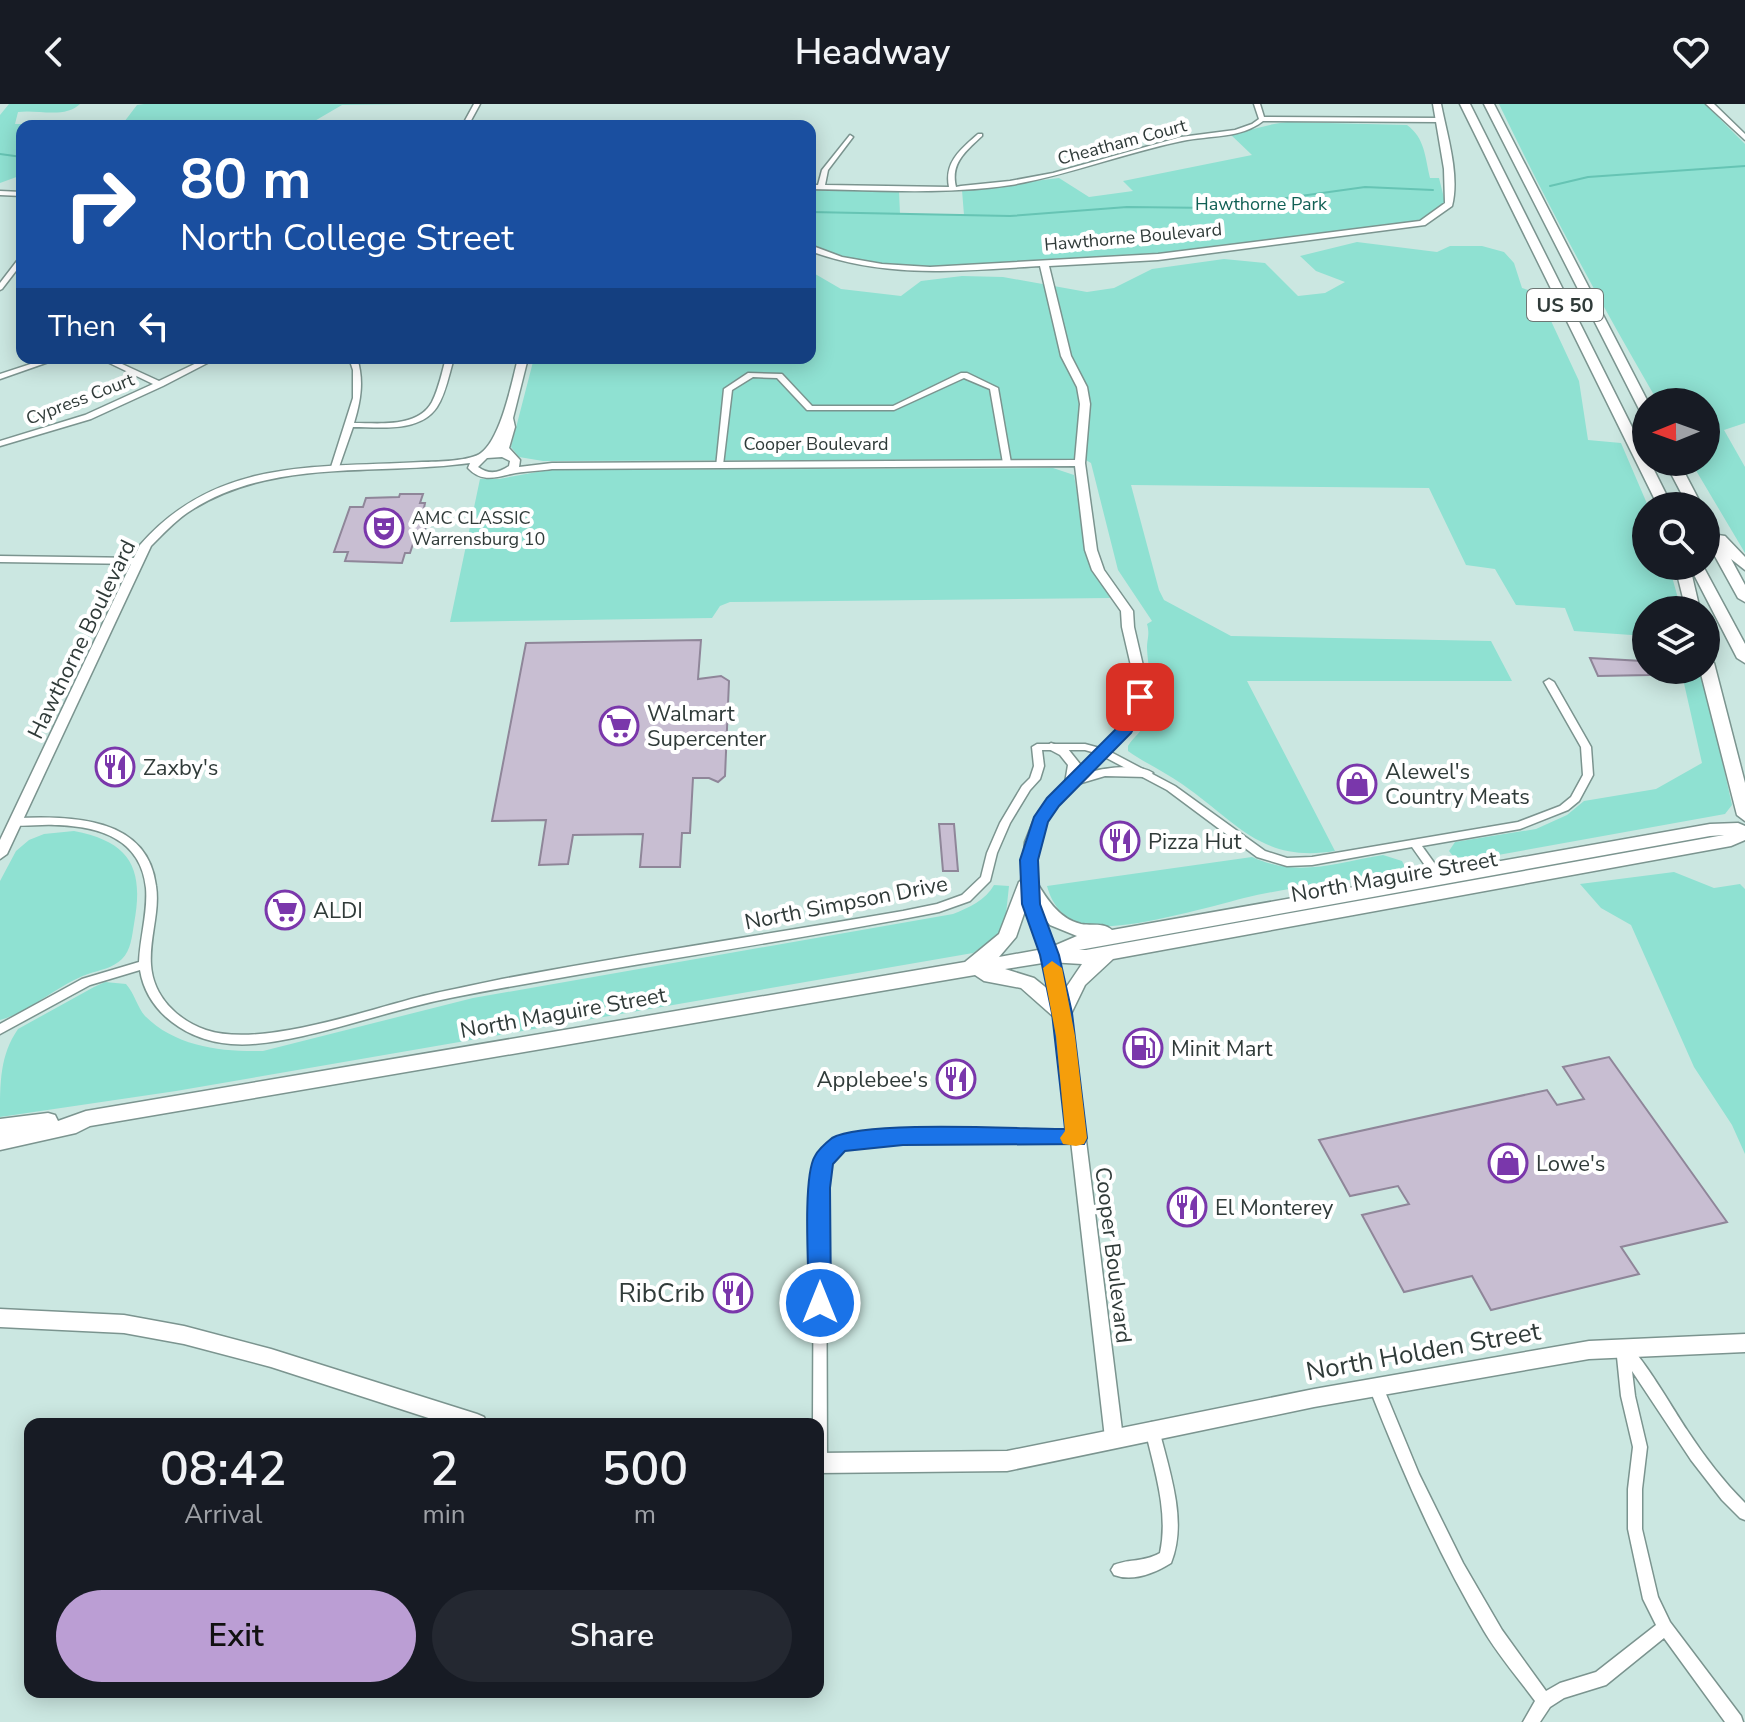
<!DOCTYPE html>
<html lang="en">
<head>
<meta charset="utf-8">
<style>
	:root { --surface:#171b24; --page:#242831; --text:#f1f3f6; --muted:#9ea1a6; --accent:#bb9ed4 }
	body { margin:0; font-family:"Nunito Sans",sans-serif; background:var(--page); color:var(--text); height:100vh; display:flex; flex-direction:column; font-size:30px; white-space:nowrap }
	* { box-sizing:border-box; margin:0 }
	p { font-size:26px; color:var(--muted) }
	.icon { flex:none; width:44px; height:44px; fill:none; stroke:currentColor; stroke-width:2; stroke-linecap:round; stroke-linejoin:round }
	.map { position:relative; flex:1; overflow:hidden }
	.drawer { position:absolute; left:24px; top:1314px; width:800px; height:280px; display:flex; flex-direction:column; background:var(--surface); border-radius:16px; box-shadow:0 4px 20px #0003 }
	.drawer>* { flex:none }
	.top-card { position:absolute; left:16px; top:16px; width:800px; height:244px; border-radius:16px; box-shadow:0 4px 20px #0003; background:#1a4fa0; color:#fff; overflow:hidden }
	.needle { width:52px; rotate:269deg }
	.controls { position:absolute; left:1632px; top:284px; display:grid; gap:16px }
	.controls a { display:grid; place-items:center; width:88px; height:88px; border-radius:50%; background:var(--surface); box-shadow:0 4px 20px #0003; font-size:40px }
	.pin { position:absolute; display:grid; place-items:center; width:68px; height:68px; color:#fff; margin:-34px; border-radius:16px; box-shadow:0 4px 12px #0006 }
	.me { position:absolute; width:88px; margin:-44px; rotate:0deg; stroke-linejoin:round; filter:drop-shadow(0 0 6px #0008) }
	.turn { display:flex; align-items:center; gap:28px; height:168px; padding:0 32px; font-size:36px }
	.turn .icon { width:104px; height:104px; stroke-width:2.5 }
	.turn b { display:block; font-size:56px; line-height:68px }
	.then { display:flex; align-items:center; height:76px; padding:0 32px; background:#0003; gap:16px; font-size:30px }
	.eta { display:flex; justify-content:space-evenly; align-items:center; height:136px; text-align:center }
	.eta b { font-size:48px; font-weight:600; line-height:56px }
	.primary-button { display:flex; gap:16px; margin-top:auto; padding:16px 32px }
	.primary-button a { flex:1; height:92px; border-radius:48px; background:var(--accent); color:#111; font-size:32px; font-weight:600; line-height:92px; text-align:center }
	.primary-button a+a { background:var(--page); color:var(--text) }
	header { display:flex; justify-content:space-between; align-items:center; height:104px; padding:0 32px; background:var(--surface); font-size:36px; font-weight:600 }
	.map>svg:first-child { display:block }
</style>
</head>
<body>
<header><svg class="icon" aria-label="back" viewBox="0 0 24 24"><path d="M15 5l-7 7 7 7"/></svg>Headway<svg class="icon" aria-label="heart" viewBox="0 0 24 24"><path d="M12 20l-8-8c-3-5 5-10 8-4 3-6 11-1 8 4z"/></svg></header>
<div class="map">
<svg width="1745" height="1618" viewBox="0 0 1745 1618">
	<rect width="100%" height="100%" fill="#cbe7e1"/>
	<!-- green -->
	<path fill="#8fe1d2" d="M9 0H80C65 15 37 5 18 8L15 20H103L22 22V71L0 79V11Z
		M144 0H418L342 1 306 22H121L137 1Z
		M1499 0H1705L1745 40V319L1724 326 1745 363V449L1691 358H1706V298H1658C1601 200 1548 102 1499 0Z
		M1287 18 1407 21C1425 34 1425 53 1430 74H1439L1445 98 1423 116 1410 120 1145 153 913 164 852 156 810 141V86L899 87 900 110 964 111 962 86 1059 74 1089 93 1133 87 1123 77 1252 51 1230 30C1250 27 1267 20 1287 18Z
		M1357 138 1437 148 1450 142H1482L1504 148 1514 159 1522 184 1538 189 1579 277 1588 336 1621 339 1648 402 1646 462H1669L1679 498 1685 497 1687 506H1646V532L1574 527 1565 504 1516 501 1495 465 1466 461 1429 384 1131 381 1159 486 1164 496 1231 532 1491 537 1512 577H1247L1335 747C1261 759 1237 718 1182 680 1165 668 1145 659 1128 647V642C1132 635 1139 630 1143 623 1160 595 1148 573 1147 544 1147 534 1150 531 1147 520L1152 517 1118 466 1091 359 1084 355 543 357 519 353 511 343 534 254H810V167L841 185 901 192 921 177 962 172 1003 173 1087 188 1114 184 1152 165 1224 155 1265 159 1298 192 1325 189 1345 178 1316 167 1300 152Z
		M1053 364 1074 371C1081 414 1087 456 1110 494L730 498 720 502 712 514 450 518 480 375H499L548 366Z
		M1681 566H1702L1732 701 1725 710 1470 756 1453 752 1449 747 1455 738 1536 725 1567 711 1584 697 1656 685 1702 659Z
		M74 727C132 738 144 766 134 820 132 832 131 846 122 855 113 864 100 866 88 870 57 881 32 907 0 916V777L16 747 29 736 44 730Z
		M1383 751 1402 757 1405 763 1401 768C1349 777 1295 782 1244 794 1209 803 1113 831 1082 820 1062 814 1052 800 1047 782L1252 753C1299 774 1334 759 1383 751Z
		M1674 768 1714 784 1740 780 1745 785V1050L1732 1021 1694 963 1631 821 1601 804 1580 780Z
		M994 781 1009 782 1004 828 973 849 176 987 0 1013C0 978 0 951 18 925L94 883 105 878 126 880C135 890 137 903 145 912 176 943 222 948 263 947L473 894 953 810C968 804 986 796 994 781Z"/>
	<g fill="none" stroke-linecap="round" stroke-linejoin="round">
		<!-- stream -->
		<path stroke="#66c4b4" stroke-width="2" d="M241 22H248
			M0 50 22 53
			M1550 82 1588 73 1745 62
			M810 108 1010 112 1127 103 1215 104 1365 83 1433 86"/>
	</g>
	<!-- building -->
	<path fill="#c8bed2" stroke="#8f8699" stroke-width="2" d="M400 390H423L420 399H425L423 409H430L421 439 413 440 410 449H405L402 459 345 457 348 448H334L350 403H363L366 394 399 393Z
		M701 536 698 575 721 572 729 577 725 672 718 678 709 674H693L690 729H682L680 763H640L643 730 573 731 568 760 539 761 546 716 492 717 526 539Z
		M1590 554 1642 557 1649 571 1598 572Z
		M939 720H954L958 767H943Z
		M1609 953 1727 1118 1621 1143 1639 1170 1491 1206 1472 1172 1404 1188 1362 1111 1409 1100 1398 1082 1350 1092 1319 1036 1547 986 1557 1001 1584 995 1563 963Z"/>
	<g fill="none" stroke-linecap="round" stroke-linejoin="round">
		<defs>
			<path id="minor" d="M474 0H480L468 22H462Z
				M1254 0H1260L1264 13 1439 14 1442 16 1439 18 1263 17C1240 35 1210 31 1182 37 1124 49 1069 71 1011 81 944 91 877 86 810 85V81H818L822 66 850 31 853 33 828 66 825 81 949 83C944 58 961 45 978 30H982V32C966 47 950 59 956 83L961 82 1010 77 1053 69 1181 33 1235 26 1252 20 1259 15Z
				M0 87 22 88V92L0 91Z
				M22 152V159L2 185 0 186V179L20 153Z
				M49 254H60L0 275V270Z
				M99 254H109L159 277 207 254H217L163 282 91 315 0 342V337L85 311 153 280Z
				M349 254H357C364 276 361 296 354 319 379 319 418 324 432 298 439 284 442 268 446 254H454C449 270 446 289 437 303 420 329 379 323 353 323L339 363 335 365 331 363 353 294V266Z
				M748 269 782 270 812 302H893L961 269H967L998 284 1011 359 1007 361 1003 359 990 285 964 274 894 306H807L777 274 753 273 732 286 723 361 719 363H716L724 285Z
				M0 452 139 454 143 457 139 460 0 458Z
				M1549 575 1554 578 1591 643 1593 671 1579 697 1568 706 1520 725 1422 742 1445 774 1440 778 1436 777 1412 743 1312 761 1287 762 1257 753 1167 686 1099 650 1085 646H1042L1044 662 1040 675 1030 686 1010 719 997 749 990 777 970 797 939 808C776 840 612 862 450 894 400 904 352 921 303 932 280 937 255 942 231 940 189 937 147 910 140 866L90 881 0 930V920L82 875 139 858C140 833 148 808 146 784 141 734 98 722 55 721 40 720 25 723 11 721L10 718 11 715 15 714C70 712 148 712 156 782 160 808 149 834 151 861 153 892 177 916 206 926 260 944 364 907 419 893 447 886 475 881 502 875 636 850 770 830 903 807L937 800 962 791 981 773 987 749 1000 719 1022 682 1030 674 1034 662 1032 643 1037 640H1085L1107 646 1175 682 1265 747 1287 754 1312 753 1518 718 1560 702 1571 693 1583 671 1581 643 1544 578Z
				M952 1026 1076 1029 1080 1030 1082 1034 1080 1038 1076 1039C1016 1038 956 1035 896 1037 879 1038 856 1037 841 1045 827 1052 827 1070 826 1084L827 1359 825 1364 820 1366 818 1365V1320H813L814 1084C815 1069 815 1053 826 1042 846 1023 924 1026 952 1026Z
				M1623 1237C1639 1245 1674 1307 1687 1326 1704 1352 1723 1377 1745 1399V1416L1740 1414 1722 1396 1691 1356 1632 1267 1635 1292 1647 1343 1642 1385V1425L1658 1493 1670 1518 1741 1612 1743 1618H1725L1664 1534 1606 1581 1564 1594 1550 1603 1540 1618H1523L1535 1597C1518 1574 1499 1552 1484 1527 1438 1450 1402 1367 1369 1283L1371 1278 1376 1277 1381 1278 1419 1370 1463 1459 1502 1526 1546 1587 1560 1579 1596 1568 1656 1521 1643 1495 1628 1425V1385L1633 1343 1621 1292 1616 1243 1618 1239Z
				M1152 1318 1157 1320 1159 1325C1169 1367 1188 1417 1171 1459 1155 1469 1133 1478 1114 1471L1111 1466 1114 1461C1131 1454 1142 1459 1160 1449 1169 1408 1154 1365 1145 1325L1147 1320Z"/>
			<path id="tertiary" d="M1433 0H1441C1447 31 1460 71 1452 102L1425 121 1158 156 1049 162 1071 252 1087 283 1090 300 1085 359 1097 446 1104 466 1133 507 1134 523 1147 579 1144 603 1131 626 1091 668C1106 663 1141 660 1153 669L1147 673 1105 672 1078 680 1058 701 1046 718 1039 738 1035 778 1038 800 1056 851 1073 932 1123 1334 1120 1340 1114 1343 1108 1340 1105 1334 1059 932 1042 851 1024 800 1021 778 1025 738 1033 718 1048 695 1065 679 1068 661 1060 651 1045 643 1051 639 1068 645 1080 660V664L1120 624 1132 603 1135 579 1122 523 1121 507 1092 466 1085 446 1075 362 552 365C539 367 524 367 511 370 494 374 481 378 468 364L470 359C376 372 270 353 187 409 174 418 162 431 151 442L7 750 0 755V736L140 441C217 353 317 364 422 358 436 358 471 357 481 349 501 334 512 278 518 254H528L513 314 515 323 509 344 520 356 519 363 552 359 1075 356 1080 300 1077 283 1061 252 1040 162C960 167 887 175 810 147V141L842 153 882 160 930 163 1158 150 1420 117 1445 99 1444 65ZM502 353 510 357 509 362C499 369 489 371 478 363L487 354Z
				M1706 0H1714L1745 30V36Z"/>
			<path id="secondary" d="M0 1205 124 1211 184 1222 271 1245 477 1310 484 1313 487 1320H447L271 1263 184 1240 124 1229 0 1223Z
				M1745 1230V1248L1589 1255 1314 1303 1007 1367 818 1369V1349L1007 1347 1314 1285 1589 1237Z"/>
			<path id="primary" d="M1738 719 1745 722V736L1731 742 1113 855 1085 881 1069 914H1055L1021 884 984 877 975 871 90 1022 76 1029 0 1046V1015L48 1009 55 1011 58 1017 86 1007 965 858 999 830 1019 778 1028 772 1034 774C1045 792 1058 815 1081 820 1092 822 1103 818 1112 826L1710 720ZM1724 731 1086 846H1079L1710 732ZM1029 795 1050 821 1077 832 1049 844 999 853 1016 833ZM1049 858 1082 860 1059 894 1034 874 1005 865Z"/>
			<path id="trunk" d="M1460 0H1470L1646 351V358H1650L1672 402H1658Z
				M1484 0H1494L1648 298 1646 311 1640 307Z
				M1665 358H1679L1702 402H1688Z
				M1706 419 1711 420 1718 431 1725 432 1745 453V466L1731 455 1745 481V498L1738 494 1706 436Z
				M1675 462H1703L1745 540V559L1737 554 1690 463 1700 506H1686Z
				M1706 554 1714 559 1745 679V717L1737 711 1700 566H1706Z"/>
		</defs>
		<!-- minor casing -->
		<use href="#minor" stroke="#7b948f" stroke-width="3"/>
		<!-- tertiary casing -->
		<use href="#tertiary" stroke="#7b948f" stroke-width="3"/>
		<!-- secondary casing -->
		<use href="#secondary" stroke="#7b948f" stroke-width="3"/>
		<!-- primary casing -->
		<use href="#primary" stroke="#7b948f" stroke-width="3"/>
		<!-- trunk casing -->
		<use href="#trunk" stroke="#7b948f" stroke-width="3"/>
		<!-- minor -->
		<use href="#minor" fill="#fff" fill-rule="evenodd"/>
		<!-- tertiary -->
		<use href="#tertiary" fill="#fff" fill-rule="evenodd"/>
		<!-- secondary -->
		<use href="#secondary" fill="#fff" fill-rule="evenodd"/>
		<!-- primary -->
		<use href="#primary" fill="#fff" fill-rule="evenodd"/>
		<!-- trunk -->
		<use href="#trunk" fill="#fff" fill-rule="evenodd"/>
	</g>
	<!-- route -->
	<path fill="#1a73e8" stroke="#114b97" stroke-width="2" d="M1140 588 1148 593 1146 603 1131 629 1059 702 1048 718 1038 756 1040 800 1059 851 1072 909 1087 1034 1084 1040 903 1041 845 1047 833 1060 830 1084 831 1199 828 1206 820 1209 812 1206 809 1199C809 1170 802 1073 815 1052 818 1046 827 1038 832 1034 865 1016 1020 1025 1065 1025L1052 909 1040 851 1022 800 1020 756 1034 713 1047 694 1119 622 1130 603 1132 593Z"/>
	<!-- slow -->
	<path fill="#f59e0b" d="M1052 857 1062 864 1075 932 1087 1034 1084 1040 1076 1042 1063 1040 1060 1034 1065 1027 1056 932 1043 864Z"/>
	<!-- icons -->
	<defs>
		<symbol id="theatre-ring" viewBox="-11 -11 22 22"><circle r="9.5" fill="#fff" stroke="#7a37ab" stroke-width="1.5"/><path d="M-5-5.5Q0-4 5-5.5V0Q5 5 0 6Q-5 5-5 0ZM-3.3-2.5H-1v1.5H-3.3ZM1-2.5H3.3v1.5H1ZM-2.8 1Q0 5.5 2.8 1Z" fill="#7a37ab"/></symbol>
		<symbol id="supermarket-ring" viewBox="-11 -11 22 22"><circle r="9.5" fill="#fff" stroke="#7a37ab" stroke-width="1.5"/><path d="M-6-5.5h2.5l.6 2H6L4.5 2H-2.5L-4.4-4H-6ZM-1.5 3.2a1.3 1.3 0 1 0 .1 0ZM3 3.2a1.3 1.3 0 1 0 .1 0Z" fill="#7a37ab"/></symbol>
		<symbol id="restaurant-ring" viewBox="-11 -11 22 22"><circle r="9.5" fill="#fff" stroke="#7a37ab" stroke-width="1.5"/><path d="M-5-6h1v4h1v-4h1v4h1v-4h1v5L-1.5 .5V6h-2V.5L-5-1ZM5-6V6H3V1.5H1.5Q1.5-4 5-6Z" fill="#7a37ab"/></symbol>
		<symbol id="shop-ring" viewBox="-11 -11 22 22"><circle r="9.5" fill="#fff" stroke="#7a37ab" stroke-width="1.5"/><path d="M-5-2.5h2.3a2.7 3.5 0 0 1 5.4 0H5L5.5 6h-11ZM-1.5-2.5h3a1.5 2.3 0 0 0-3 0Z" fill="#7a37ab"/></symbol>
		<symbol id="fuel-ring" viewBox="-11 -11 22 22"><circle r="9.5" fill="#fff" stroke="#7a37ab" stroke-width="1.5"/><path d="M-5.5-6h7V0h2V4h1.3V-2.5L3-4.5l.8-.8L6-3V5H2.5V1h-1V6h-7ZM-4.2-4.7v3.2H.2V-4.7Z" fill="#7a37ab"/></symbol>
	</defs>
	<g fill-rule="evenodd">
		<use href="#theatre-ring" x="362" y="402" width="44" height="44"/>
		<use href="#supermarket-ring" x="597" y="600" width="44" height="44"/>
		<use href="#restaurant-ring" x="93" y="641" width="44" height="44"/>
		<use href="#shop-ring" x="1335" y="658" width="44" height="44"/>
		<use href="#restaurant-ring" x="1098" y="715" width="44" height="44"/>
		<use href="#supermarket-ring" x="263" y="784" width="44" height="44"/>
		<use href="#fuel-ring" x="1121" y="922" width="44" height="44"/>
		<use href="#restaurant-ring" x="934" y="953" width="44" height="44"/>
		<use href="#shop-ring" x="1486" y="1037" width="44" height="44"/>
		<use href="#restaurant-ring" x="1165" y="1081" width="44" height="44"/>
		<use href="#restaurant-ring" x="711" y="1167" width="44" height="44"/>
	</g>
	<g text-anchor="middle" stroke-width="8" stroke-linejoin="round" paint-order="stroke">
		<!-- far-street labels -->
		<g font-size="18" fill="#303b39" stroke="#fff">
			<text transform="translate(1122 38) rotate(-15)" y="6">Cheatham Court</text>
			<text transform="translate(1133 133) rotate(-5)" y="6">Hawthorne Boulevard</text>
			<text transform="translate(80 295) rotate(-21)" y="6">Cypress Court</text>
			<text x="816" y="346">Cooper Boulevard</text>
		</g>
		<!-- far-park labels -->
		<g font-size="18" fill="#116055" stroke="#fff">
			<text x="1261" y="106">Hawthorne Park</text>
		</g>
		<!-- far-poi labels -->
		<g font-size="18" fill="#303b39" stroke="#fff" text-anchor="start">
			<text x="412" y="420">AMC CLASSIC<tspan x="412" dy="21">Warrensburg 10</tspan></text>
		</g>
		<!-- shield labels -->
		<rect fill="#fff" stroke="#6e7674" stroke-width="2" x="1527" y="185" width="76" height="32" rx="6"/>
		<g font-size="20" font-weight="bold" fill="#303b39">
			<text x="1565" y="208">US 50</text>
		</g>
		<!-- street labels -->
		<g font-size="22" fill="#303b39" stroke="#fff">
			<text transform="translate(81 535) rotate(-64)" y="8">Hawthorne Boulevard</text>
			<text transform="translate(1394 772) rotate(-10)" y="8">North Maguire Street</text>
			<text transform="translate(846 798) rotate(-11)" y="8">North Simpson Drive</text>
			<text transform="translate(563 908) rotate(-10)" y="8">North Maguire Street</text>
			<text transform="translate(1114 1151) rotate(83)" y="8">Cooper Boulevard</text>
		</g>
		<!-- poi labels -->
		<g font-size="22" fill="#303b39" stroke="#fff" text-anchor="start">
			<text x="647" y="617">Walmart<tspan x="647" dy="25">Supercenter</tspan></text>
			<text x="143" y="671">Zaxby's</text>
			<text x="1385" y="675">Alewel's<tspan x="1385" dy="25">Country Meats</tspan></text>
			<text x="1148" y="745">Pizza Hut</text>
			<text x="313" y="814">ALDI</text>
			<text x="1171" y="952">Minit Mart</text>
			<text x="928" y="983" text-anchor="end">Applebee's</text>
			<text x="1536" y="1067">Lowe's</text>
			<text x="1215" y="1111">El Monterey</text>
		</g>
		<!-- near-poi labels -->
		<g font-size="26" fill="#303b39" stroke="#fff" text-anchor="end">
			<text x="705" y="1198">RibCrib</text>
		</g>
		<!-- near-street labels -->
		<g font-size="26" fill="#303b39" stroke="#fff">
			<text transform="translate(1423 1247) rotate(-10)" y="9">North Holden Street</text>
		</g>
	</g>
</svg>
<div class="controls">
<a><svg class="needle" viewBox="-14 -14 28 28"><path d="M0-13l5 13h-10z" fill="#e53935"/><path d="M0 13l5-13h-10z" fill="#9ea1a6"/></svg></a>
<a><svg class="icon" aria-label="search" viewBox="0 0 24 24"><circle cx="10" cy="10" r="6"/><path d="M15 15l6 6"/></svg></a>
<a><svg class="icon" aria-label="layers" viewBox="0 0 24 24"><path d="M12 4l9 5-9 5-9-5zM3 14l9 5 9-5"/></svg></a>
</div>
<div class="pin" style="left:1140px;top:593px;background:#d93025"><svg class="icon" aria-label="arrive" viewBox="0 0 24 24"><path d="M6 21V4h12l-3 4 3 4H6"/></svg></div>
<svg class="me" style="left:820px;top:1199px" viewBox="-20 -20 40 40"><circle r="17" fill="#1a73e8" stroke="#fff" stroke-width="3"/><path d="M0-11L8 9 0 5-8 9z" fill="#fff"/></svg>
<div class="top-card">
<div class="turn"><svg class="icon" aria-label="right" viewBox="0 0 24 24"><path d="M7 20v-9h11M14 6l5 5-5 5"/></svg><div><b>80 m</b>North College Street</div></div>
<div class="then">Then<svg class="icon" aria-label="left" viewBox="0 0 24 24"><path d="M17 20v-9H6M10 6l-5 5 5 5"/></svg></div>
</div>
<section class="drawer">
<div class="eta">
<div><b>08:42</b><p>Arrival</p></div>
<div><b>2</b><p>min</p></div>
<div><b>500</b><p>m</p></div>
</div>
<div class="primary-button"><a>Exit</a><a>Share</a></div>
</section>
</div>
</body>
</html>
